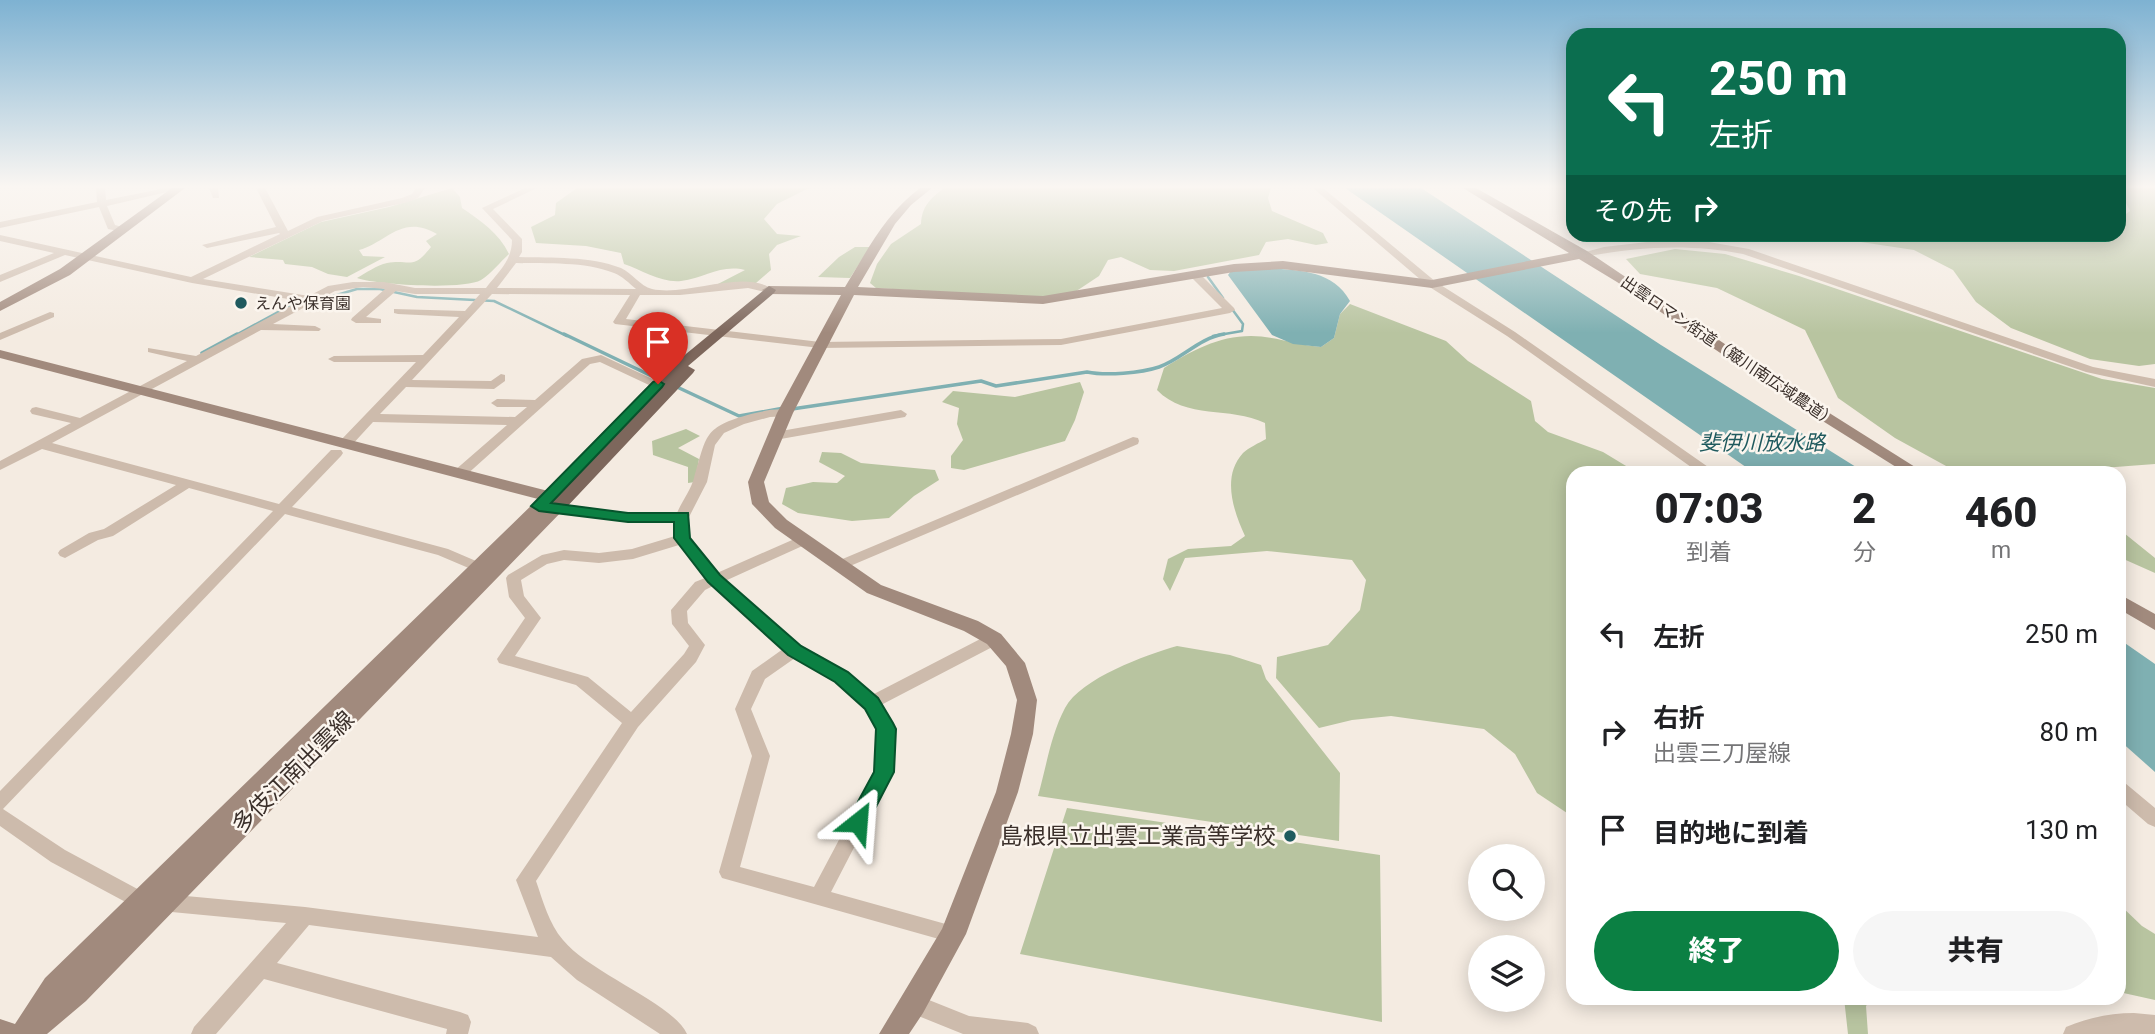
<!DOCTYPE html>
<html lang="ja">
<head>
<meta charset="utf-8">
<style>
	:root { --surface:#fff; --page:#f6f6f6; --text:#202124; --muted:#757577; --accent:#0b8043 }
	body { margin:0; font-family:Roboto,"Noto Sans JP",sans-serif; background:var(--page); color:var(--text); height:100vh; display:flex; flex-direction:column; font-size:26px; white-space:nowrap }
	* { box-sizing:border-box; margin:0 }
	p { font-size:23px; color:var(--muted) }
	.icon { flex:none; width:38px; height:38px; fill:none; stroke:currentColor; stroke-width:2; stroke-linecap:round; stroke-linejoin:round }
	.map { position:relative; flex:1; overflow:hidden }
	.details { position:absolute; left:1566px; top:466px; width:560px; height:539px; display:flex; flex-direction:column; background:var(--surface); border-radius:21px; box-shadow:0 4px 18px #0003 }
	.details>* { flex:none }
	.top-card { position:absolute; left:1566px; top:28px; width:560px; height:214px; border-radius:21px; box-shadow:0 4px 18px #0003; background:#0b6e4f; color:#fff; overflow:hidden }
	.fabs { position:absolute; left:1468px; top:844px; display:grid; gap:14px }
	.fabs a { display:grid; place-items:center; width:77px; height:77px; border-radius:50%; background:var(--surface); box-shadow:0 4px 18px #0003; font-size:35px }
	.pin { position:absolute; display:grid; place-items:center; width:60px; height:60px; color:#fff; margin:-72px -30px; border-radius:50% 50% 50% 0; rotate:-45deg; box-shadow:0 0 7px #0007 }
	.pin .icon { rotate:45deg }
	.me { position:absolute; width:77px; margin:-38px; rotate:28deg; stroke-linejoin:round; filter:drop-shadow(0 0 5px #0008) }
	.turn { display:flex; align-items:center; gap:24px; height:147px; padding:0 28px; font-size:32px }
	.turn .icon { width:91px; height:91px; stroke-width:2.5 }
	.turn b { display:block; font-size:49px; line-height:60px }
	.then { display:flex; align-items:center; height:66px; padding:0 28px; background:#0003; gap:14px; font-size:26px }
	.eta { display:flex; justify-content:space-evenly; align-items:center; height:119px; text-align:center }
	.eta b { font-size:42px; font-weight:800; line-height:49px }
	.action { display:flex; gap:14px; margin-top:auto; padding:14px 28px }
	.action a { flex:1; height:80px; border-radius:42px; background:var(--accent); color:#fff; font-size:28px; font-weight:800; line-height:80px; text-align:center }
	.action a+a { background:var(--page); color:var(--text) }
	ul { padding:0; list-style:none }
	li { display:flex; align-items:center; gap:21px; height:98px; padding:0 28px }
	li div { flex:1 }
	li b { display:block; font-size:26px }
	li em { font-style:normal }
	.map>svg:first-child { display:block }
</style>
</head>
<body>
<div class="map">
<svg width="2155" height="1034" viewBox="0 0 2155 1034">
	<rect width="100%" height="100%" fill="#f4ebe1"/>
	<!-- green -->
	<path fill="#b8c4a0" d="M452 188 460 197 462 208C481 221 499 233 509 254 500 262 491 274 481 280 464 290 376 285 357 278 366 273 377 265 387 263 411 259 412 271 431 247L426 241 437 234C402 213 386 243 359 250L363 256 385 257 347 277 328 274 312 267 285 264 283 260 249 257 321 222 389 207Z
		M577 188H809L777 204 764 219 777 234 801 236 777 245 769 254 771 270 756 283 720 287 716 285 745 270C721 264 705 278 681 281 661 283 642 270 624 264L621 253 586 246 536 243 531 227 555 215 556 203Z
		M944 188H1271L1268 198 1272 211 1323 233 1328 243 1316 245 1288 239 1266 242 1259 255 1174 271 1150 270 1121 257 1108 260 1099 276 1075 292 1043 298 876 288 870 283 877 264 891 244 921 224C922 206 930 199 944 188Z
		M2119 188H2155V364L2139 366 2090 359 2011 328 1976 302 1953 270 1914 250 1854 241 1744 235 2119 234V219L2130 211Z
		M855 247H870L850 278 818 277 839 257Z
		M1675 249 1725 254 1799 276 2102 379 2155 388V464L2049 472H1957L1895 438 1838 398 1805 330 1717 288 1640 274 1626 259Z
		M1350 304 1446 341 1468 361 1531 401 1535 421 1548 432 1603 452 1636 472H1573V817L1537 793 1515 754 1484 729 1391 716 1352 720 1319 728 1276 678 1277 657 1328 645 1360 610 1366 580 1352 560 1267 551 1185 558 1170 591 1163 579 1168 559 1188 549 1231 546 1245 536C1234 512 1221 477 1243 453 1248 448 1259 443 1266 439L1265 423C1230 406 1186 420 1157 390L1164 368C1191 351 1218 336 1251 336 1274 336 1298 345 1321 347L1334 338 1340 314Z
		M1080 382 1084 392 1075 420 1065 441 964 470 951 468V456L963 440 957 424 959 408 942 402 953 391 1015 397Z
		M686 429 700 436 678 448 699 459 695 482 688 483V467L653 455 652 441Z
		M822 452 841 453 861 463 935 470 939 480 914 496 889 518 852 521 798 513 782 504 786 488 813 482 837 483 845 476 819 462Z
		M2119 529 2155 558V573L2119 557Z
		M1177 646 1230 655 1261 665 1266 679 1340 773 1339 841 1038 796C1046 768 1051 734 1065 708 1081 678 1146 655 1177 646Z
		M1067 808 1380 855 1382 1022 1020 954Z
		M2119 904 2142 926 2155 934V1000L2119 992Z
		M1844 998H1872L1866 1006 1868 1034H1848Z"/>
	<!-- water -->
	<path fill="#7fb0b2" d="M1345 188H1421L1661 345 1864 472H1753Z
		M1261 268C1294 270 1332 268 1350 301L1340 314 1334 338 1321 347 1293 344 1272 335 1228 275 1231 271Z
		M2119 639 2155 664V772L2119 740Z"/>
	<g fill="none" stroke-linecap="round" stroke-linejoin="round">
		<!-- stream-far1 -->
		<path stroke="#7fb0b2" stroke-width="2.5" d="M1208 277 1223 298
			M317 297H330L357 289H380L417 297 494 301 567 336
			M234 336 300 300
			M1213 336 1242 331 1243 324 1232 309"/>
		<!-- stream -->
		<path stroke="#7fb0b2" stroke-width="3.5" d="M564 334 660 380
			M202 353 237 334
			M677 387 739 416 784 408
			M792 409 981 381 996 386 1087 372C1106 376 1141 373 1159 367 1182 359 1199 338 1224 334"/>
		<!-- street -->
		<path fill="#cdbbac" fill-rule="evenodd" d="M96 188H105L106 200 166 188H184L107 206 115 225 129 229 124 232 108 229 99 207 0 228V222L97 202Z
			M209 188H218L219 198H213Z
			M256 188H265L288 231 317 217 402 198 412 194 416 188H425L418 198 408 202 323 221 203 279 309 296 328 286 353 282H384L415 288H486C498 272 512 261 512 240L482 208 525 188H537L493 209 522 239V252L519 257C553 258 589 256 621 268 632 273 640 286 652 289 688 297 743 268 774 290L769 293 748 288 680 295H640L626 319 820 342 1061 339 1222 308 1191 277 1190 275 1195 272 1199 273 1234 308 1235 310 1230 313 1061 345 820 348 615 324 613 322 630 295 492 294 412 380 491 381 501 374 505 375V381L494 389 406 387 380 414 515 417 527 407H497L491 403 497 399 535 400 582 359 601 355 676 390 670 394 666 393 600 362 590 364 464 477 459 478 452 474 454 471 507 425 373 422 350 447H340L339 444 340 441 416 362H334L328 359 334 356 423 355 459 317 398 314 394 313V309L465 311 480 294H415L396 291 366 317 381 319V323H356L351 320 352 318 385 289 363 287 335 291 273 324 315 326 321 329 319 331 261 330 52 443 279 504 331 450H341L343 453 341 456 292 507 448 549 483 564 485 567 478 572 438 555 285 514 3 809 65 850 143 892 305 907 538 937 516 880 622 723 576 685 499 663 497 659 525 618 509 597 506 578 508 575 542 555 564 550 599 553 632 549 675 536V521H628L557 511 550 507 557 503 628 513H677C682 501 691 490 694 478 707 435 703 427 751 414 764 411 776 408 789 410L791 413 789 416 770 417 744 424 724 433 715 445 707 482 689 517V538L717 573 799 537H809L811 540 809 543 725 581 800 646 847 673 872 695 988 635H1000L1002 639 1000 643 881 705 895 728 893 772 831 892 960 928 963 934 960 940 953 943 722 878 719 872 752 756 735 709 752 671 783 649 713 586 705 590 687 611 688 623 705 645 696 662 638 727 536 881C543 901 549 924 563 940 590 973 674 1004 687 1034H660L577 980 551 957 309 925 277 963 460 1012 468 1015 471 1022 468 1034H446L447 1029 264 979 216 1034H191L194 1027 286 923 140 909 133 906 51 862 0 826V791L273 511 189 488 113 536 98 540 65 558 60 556 58 553 60 550 89 533 104 529 176 485 42 449 0 470V461L71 423 32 414 30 411 32 408 36 407 80 418 187 361 148 352V348L196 356 300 301 192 283 65 255 0 282V275L54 253 0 241V235L191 277 280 234 279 233 207 248 202 245 276 227ZM516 263C548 264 584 261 614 273 622 276 629 283 636 289L497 288ZM679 545 705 578 695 582 671 610 672 624 689 646 684 654 631 712 588 677 515 656 541 618 524 596 521 580 547 564 564 560 599 563 633 559ZM795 658 835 681 865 707 877 728 875 772 814 887 740 867 770 756 751 709 765 679Z
			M1313 188H1323L1436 282 1515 332 1711 469 1712 472H1698L1507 336 1428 286Z
			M1664 240 1703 241 1749 249 2093 367 2155 379V387L2086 372 1743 254C1688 243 1637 247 1583 257L1578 254 1604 247Z
			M50 312 54 313V317L0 340V333Z
			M901 410 907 414 905 417 775 440 769 436 775 432Z
			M1133 437 1138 438 1139 441 1138 444 843 569 838 571 831 566 833 563Z
			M2119 781 2125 783 2155 808V827L2148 824 2119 799Z
			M914 994 969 1016 1028 1023 1036 1027 1039 1034H963L906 1011 903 1004 906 997Z
			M2134 1013 2155 1015V1034H2063L2066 1027C2088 1018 2110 1013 2134 1013Z"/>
		<!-- secondary -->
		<path fill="#a18a7d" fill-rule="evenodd" d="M172 188H185L70 275 0 311V302L60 269Z
			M920 188H932L911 205 895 224 858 287 1043 296 1234 264 1283 261 1432 280 1569 253 1463 188H1476L1587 251 1796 392 1923 472H1904L1786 398 1617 282 1579 259 1432 288 1283 269 1234 272 1043 304 854 295 793 413 764 482 769 502 787 520 881 585 978 621 1001 634 1025 663 1037 700 1033 734 1018 792 966 934 923 1013 909 1034H879L942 929 996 792 1011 734 1017 700 1006 666 987 644 964 631 867 593 775 528 752 504 748 482 777 413 841 295 769 294 762 290 769 286 845 287C867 251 885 214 920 188Z
			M0 350 556 493 566 507 86 1001 47 1034H0V1019L15 1024 45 978 538 499 0 358Z
			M2119 594 2155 614V630L2119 609Z"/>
		<!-- primary -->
		<path fill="#7d675c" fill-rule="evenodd" d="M769 286 776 290 774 293 688 366 695 370 693 373 563 511H551L548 507 553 502 544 501 541 497 544 493 653 381Z"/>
	</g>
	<!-- sky -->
	<linearGradient id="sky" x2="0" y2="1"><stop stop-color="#7eb2d2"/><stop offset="0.56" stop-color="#faf6f2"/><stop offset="1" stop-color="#faf6f2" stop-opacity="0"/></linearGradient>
	<rect width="2155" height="333" fill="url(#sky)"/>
	<!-- route -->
	<path fill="#0b8043" stroke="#07532c" stroke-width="2" d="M658 380 664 384 662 387 551 503 628 513H688L690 538 720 575 801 646 848 672 878 698 893 723 896 729 894 772 865 828 858 830 850 828 847 822 874 772 876 729 865 709 835 682 788 655 708 582 674 538V522H628L539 511 531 506 653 382Z"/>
	<!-- markers -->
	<g fill="#1f5a5e" stroke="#fbf5ee" stroke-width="2.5">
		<circle cx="241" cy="303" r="7"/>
		<circle cx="1290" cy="836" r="7"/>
	</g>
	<g text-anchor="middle" stroke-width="5" stroke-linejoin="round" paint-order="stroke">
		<!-- far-poi labels -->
		<g font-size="16" fill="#3b302b" stroke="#fbf5ee" text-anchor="start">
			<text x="255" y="309">えんや保育園</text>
		</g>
		<!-- far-street labels -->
		<g font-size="16" fill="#3b302b" stroke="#fbf5ee">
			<text transform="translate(1729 351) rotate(34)" y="6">出雲ロマン街道（簸川南広域農道）</text>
		</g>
		<!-- water labels -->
		<g font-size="21" font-style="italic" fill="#1f5a5e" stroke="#fbf5ee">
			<text x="1762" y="450">斐伊川放水路</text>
		</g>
		<!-- near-street labels -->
		<g font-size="23" fill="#3b302b" stroke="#fbf5ee">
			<text transform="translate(293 772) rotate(-45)" y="8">多伎江南出雲線</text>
		</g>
		<!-- near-poi labels -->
		<g font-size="23" fill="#3b302b" stroke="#fbf5ee" text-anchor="end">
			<text x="1276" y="844">島根県立出雲工業高等学校</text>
		</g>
	</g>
</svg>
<div class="fabs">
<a><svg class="icon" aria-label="search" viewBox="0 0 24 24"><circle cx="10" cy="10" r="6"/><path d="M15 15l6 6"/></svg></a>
<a><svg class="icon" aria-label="layers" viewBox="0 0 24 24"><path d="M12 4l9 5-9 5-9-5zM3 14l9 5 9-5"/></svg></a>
</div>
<div class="pin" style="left:658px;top:384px;background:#d93025"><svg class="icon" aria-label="arrive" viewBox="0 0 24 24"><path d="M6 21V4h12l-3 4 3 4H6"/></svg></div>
<svg class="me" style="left:858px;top:822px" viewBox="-20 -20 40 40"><path d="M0-17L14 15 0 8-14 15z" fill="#0b8043" stroke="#fff" stroke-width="4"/></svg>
<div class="top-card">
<div class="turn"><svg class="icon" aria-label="left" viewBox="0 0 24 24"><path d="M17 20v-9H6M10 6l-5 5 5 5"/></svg><div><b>250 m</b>左折</div></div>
<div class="then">その先<svg class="icon" aria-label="right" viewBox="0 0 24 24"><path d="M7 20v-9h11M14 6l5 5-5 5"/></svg></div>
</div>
<section class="details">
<div class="eta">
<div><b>07:03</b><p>到着</p></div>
<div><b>2</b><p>分</p></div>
<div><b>460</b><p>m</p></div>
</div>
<ul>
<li><svg class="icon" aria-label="left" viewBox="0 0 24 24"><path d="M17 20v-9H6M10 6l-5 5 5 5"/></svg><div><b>左折</b></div><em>250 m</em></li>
<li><svg class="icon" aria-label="right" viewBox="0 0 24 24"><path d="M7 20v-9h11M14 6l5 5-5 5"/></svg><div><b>右折</b><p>出雲三刀屋線</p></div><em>80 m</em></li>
<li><svg class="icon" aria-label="arrive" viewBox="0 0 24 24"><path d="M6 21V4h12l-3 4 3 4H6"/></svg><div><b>目的地に到着</b></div><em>130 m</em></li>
</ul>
<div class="action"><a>終了</a><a>共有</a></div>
</section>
</div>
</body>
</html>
